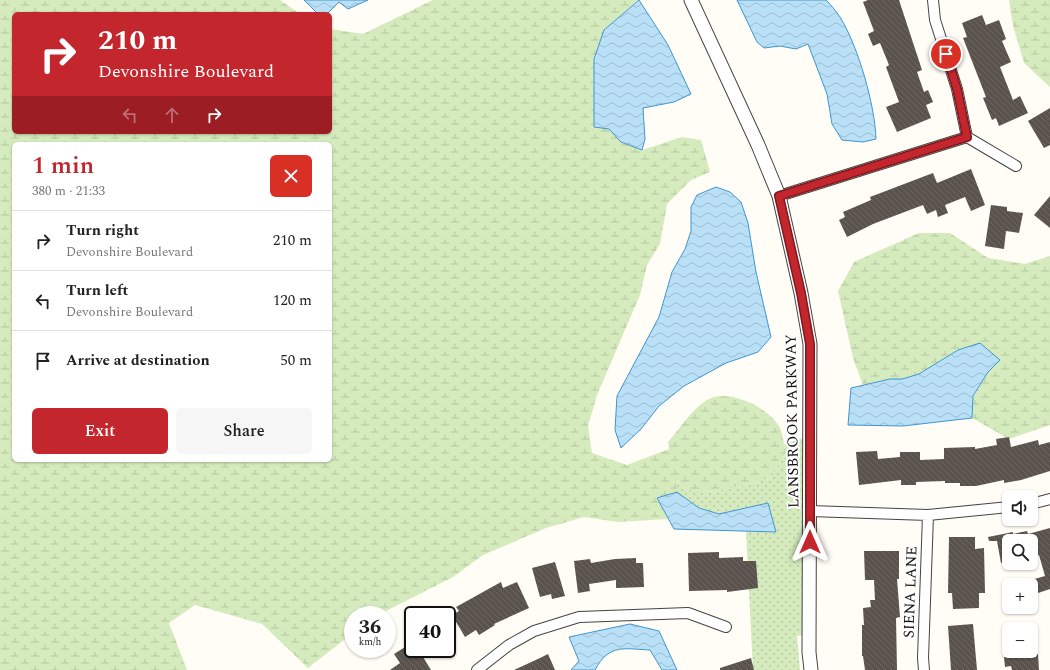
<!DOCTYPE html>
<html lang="en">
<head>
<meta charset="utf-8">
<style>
	:root { --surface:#fff; --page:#f6f6f6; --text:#222; --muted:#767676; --line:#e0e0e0; --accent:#c4262e }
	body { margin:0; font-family:Spectral,serif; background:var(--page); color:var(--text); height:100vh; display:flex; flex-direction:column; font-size:15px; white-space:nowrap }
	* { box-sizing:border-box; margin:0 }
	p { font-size:13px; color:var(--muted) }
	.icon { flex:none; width:22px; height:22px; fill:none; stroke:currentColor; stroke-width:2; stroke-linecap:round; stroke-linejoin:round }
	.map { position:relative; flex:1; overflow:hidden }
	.side { position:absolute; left:12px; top:142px; width:320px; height:320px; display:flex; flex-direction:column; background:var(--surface); border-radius:6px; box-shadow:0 1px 3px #0004 }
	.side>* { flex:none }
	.banner { position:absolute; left:12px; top:12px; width:320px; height:122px; border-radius:6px; box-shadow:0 1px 3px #0004; background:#c4262e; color:#fff; overflow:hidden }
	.tools { position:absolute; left:1002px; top:490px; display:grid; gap:8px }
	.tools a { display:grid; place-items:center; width:36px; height:36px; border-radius:6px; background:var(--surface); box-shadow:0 1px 3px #0004; font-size:20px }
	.speed { position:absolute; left:344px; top:606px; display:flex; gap:8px; font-size:20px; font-weight:700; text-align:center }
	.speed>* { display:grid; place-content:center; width:52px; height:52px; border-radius:50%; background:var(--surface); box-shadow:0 1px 3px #0004; line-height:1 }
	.speed small { font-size:10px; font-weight:400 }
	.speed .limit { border:2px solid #111; border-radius:6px; background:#fff; color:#111 }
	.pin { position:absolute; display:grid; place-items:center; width:34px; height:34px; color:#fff; margin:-17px; border:2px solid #fff; border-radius:50%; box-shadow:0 1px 4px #0007 }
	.me { position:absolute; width:44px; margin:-22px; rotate:0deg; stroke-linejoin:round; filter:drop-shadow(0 0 3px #0008) }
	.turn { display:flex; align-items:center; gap:14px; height:84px; padding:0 20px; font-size:18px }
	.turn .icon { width:52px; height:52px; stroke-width:2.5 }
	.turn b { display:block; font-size:28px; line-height:34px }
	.lanes { display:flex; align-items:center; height:38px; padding:0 20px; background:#0003; justify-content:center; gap:20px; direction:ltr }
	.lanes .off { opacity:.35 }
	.round { display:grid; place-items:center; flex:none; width:42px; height:42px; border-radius:6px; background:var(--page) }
	.summary { display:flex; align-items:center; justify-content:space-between; height:68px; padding:0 20px }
	h1 { font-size:24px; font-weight:600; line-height:30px; color:var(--accent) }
	.button { display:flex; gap:8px; margin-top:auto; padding:8px 20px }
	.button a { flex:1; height:46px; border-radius:6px; background:var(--accent); color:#fff; font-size:16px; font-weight:600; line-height:46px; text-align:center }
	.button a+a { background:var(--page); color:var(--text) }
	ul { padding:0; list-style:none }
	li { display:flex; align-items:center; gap:12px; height:60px; padding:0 20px; border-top:1px solid var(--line) }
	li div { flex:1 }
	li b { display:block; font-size:15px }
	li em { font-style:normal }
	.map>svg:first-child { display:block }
</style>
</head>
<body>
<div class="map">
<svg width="1050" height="670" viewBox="0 0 1050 670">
	<defs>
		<pattern id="wetland-marsh" width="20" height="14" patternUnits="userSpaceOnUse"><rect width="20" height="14" fill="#d5ebbd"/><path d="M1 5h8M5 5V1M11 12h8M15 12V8" fill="none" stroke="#b6c8a1"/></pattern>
		<pattern id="park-dots" width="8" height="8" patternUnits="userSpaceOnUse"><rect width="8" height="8" fill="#d5ebbd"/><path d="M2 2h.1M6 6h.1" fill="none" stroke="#b6c8a1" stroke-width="1.8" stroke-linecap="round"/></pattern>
		<pattern id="water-waves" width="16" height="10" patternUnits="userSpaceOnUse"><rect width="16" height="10" fill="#b9e0f7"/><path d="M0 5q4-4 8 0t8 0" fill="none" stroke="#9ebfd3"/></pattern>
		<pattern id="building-back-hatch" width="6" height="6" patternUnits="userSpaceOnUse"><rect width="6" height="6" fill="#5a524d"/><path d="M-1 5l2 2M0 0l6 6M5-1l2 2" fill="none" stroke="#6d6662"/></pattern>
	</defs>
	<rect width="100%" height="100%" fill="#fffdf5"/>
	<!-- wetland -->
	<path fill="url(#wetland-marsh)" fill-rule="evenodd" d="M0 0H280L300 14H14V132H330V29L363 34 433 0H638L604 30 594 59 609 129 621 142 642 150 682 137 701 140 710 172 691 180 667 204 660 244 647 265 640 295 597 395 588 426 592 453 627 465 669 449 668 442C680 429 696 402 714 397 735 392 768 408 779 426 783 433 784 446 786 453L771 478 749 485 709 492 684 489 677 480V492L657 498 668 519 618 522 584 517 546 528 483 555 453 577 378 615H353V633L308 668 262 624 195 605 169 623 187 670H0ZM14 144H330V460H14Z
		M1009 0H1050V87L1024 63 1013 26Z
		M919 233H950L988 258 1025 264 1050 256V425L1009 439 972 418 973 397 988 372 1000 360 957 350 919 374 902 379H890L863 385 853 358 838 291 854 262Z"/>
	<!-- park -->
	<path fill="url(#park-dots)" d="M804 438 803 635 797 636 800 670H753L746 531 776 532 768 503 719 514 699 508 677 492 676 479 684 489 709 492 749 485 771 478 786 453 784 444Z"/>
	<!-- water -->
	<path fill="url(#water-waves)" stroke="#3f96cf" d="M304 0H368L348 9 339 2 327 14H318Z
		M639 0 668 45 691 94 674 102 643 108 645 139 642 150 621 142 609 129 594 127V59L604 30Z
		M737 0H826C831 5 836 11 840 17 858 46 875 105 876 139L863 142 842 140 832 124 827 94 808 44 796 49 780 46 764 48 757 42Z
		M716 187 730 192 741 202 748 223 756 272 771 337 758 352 726 363 684 386 659 406 641 429 621 448 615 430 617 396 659 317 672 272 685 249 691 231V207L697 195Z
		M980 343 1000 360 988 372 973 396 972 418 903 426 848 425 851 388 890 379H902L919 374 958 350Z
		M677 492 699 508 719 514 768 503 776 532 674 529 657 498Z
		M630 624 659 631 677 670H662L650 650C625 649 609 643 595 670H571L579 661 569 637Z"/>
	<!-- building -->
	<path fill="url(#building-back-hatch)" d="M868 0H899L922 70 917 72 924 92 928 90 933 102 926 105 931 118 897 132 886 107 899 102 886 67 889 65 880 43 873 46 868 34 874 31 863 2Z
		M982 15 986 25 999 20 1006 39 1002 41 1011 62 1000 67 1013 100 1020 96 1028 113 999 126 996 118 992 120 983 98 986 97 963 38 967 37 962 23Z
		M1050 108V145L1044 148 1028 121Z
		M971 169 985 205 971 211 965 197 945 205 948 213 938 217 936 210 927 214 923 205 873 224 847 237 839 220 845 217 843 212 871 200 870 197 933 173 937 183Z
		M1050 196V228L1034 215Z
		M991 205 1007 207V211L1023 213 1019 233 1006 231 1004 249 985 246Z
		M1009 437 1011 447 1038 440 1039 445 1050 442V471L1021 480 1004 483V480L976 486H960V483H945V481L916 482V485H901V480L859 485 856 452 877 451 878 459 900 457V452H920V460L944 459V448L975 447V449L997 445 996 439Z
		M1050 528V589L1035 594 1031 580 1045 576 1039 555 1031 556V541H1009V561L1001 563 997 541H989L988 537 1013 532V534L1027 531 1028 534Z
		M949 537H975V549L984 548 985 593H979V608L953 609 952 593H948Z
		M864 551H899V579H897L900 617 896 618 897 670H865L863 656H862V625H864L863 608 871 607 870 600H875L874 580H865Z
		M719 552V558L743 557V561H756L758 588 727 592V590L689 591 688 553Z
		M636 558V563H643L644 587 616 588V580L589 584 590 591 578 593 574 561 590 559 591 563 615 559Z
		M555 562 565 596 552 599 551 594 540 597 532 568Z
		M501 582 503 588 517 582 529 608 494 624 495 625 479 635 476 630 465 637 452 615 459 611 456 607Z
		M973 624 977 670H951L948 626Z
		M413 642V649H418L431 670H390L400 663 394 654Z
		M548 654 555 670H514L540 658Z
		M1038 654 1039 670H1012L1011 666 1005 667 1004 657Z
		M751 658 754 670H720V668Z"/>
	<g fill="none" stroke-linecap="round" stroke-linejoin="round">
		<defs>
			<path id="minor" d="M933 0 935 20 957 89 967 137
				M967 137 1016 166
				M779 196 967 137
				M1031 504 1050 499
				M810 511 928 515 1009 507
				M477 670 509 645 534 631 579 617 688 613 726 627
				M924 670 923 658 928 515"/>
			<path id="tertiary" d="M691 0 758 145 779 196 801 293 810 344 809 652 811 670"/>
		</defs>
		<!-- minor casing -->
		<use href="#minor" stroke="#444" stroke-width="12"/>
		<!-- tertiary casing -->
		<use href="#tertiary" stroke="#444" stroke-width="15"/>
		<!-- minor -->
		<use href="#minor" stroke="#fff" stroke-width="10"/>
		<!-- tertiary -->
		<use href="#tertiary" stroke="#fff" stroke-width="13"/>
	</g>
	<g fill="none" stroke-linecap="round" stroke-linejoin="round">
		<defs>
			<path id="route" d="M810 542V344L801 293 779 196 967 137 957 89 946 54"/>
		</defs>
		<!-- route casing -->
		<use href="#route" stroke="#7f191e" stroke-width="10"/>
		<!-- route -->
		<use href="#route" stroke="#c4262e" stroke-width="7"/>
	</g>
	<g text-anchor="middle" stroke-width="4" stroke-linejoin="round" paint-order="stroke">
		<!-- street labels -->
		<g font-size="15" fill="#111" stroke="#fff">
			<text transform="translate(792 421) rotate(-91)" y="5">LANSBROOK PARKWAY</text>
			<text transform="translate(910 592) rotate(-88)" y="5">SIENA LANE</text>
		</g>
	</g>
</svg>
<div class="tools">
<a><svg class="icon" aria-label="sound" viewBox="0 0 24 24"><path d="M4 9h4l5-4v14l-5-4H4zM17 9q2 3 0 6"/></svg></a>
<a><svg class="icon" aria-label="search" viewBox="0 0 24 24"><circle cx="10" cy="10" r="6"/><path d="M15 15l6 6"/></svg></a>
<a>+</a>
<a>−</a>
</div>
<div class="speed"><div>36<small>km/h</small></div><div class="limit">40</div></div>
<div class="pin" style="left:946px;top:54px;background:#d93025"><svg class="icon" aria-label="arrive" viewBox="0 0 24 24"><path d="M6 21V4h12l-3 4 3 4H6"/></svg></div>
<svg class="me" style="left:810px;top:542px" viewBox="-20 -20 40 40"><path d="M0-17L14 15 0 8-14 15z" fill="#c4262e" stroke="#fff" stroke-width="4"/></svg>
<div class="banner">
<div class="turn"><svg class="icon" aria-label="right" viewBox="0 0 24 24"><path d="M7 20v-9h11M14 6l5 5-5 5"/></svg><div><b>210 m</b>Devonshire Boulevard</div></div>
<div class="lanes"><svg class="icon off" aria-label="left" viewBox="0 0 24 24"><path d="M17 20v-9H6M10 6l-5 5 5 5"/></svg><svg class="icon off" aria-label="ahead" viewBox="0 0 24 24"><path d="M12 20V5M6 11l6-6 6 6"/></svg><svg class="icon" aria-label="right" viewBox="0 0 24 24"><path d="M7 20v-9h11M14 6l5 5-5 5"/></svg></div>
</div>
<section class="side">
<div class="summary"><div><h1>1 min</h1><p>380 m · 21:33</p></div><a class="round" style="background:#d93025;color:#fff"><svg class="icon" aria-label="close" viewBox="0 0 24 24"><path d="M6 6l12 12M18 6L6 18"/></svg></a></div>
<ul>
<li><svg class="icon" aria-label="right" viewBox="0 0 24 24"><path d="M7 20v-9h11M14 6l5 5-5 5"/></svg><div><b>Turn right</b><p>Devonshire Boulevard</p></div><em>210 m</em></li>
<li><svg class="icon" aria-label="left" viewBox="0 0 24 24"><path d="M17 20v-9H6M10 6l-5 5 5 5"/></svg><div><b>Turn left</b><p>Devonshire Boulevard</p></div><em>120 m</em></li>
<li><svg class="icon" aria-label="arrive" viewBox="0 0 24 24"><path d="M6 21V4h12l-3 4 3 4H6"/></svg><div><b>Arrive at destination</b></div><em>50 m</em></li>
</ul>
<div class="button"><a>Exit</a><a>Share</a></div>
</section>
</div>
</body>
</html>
